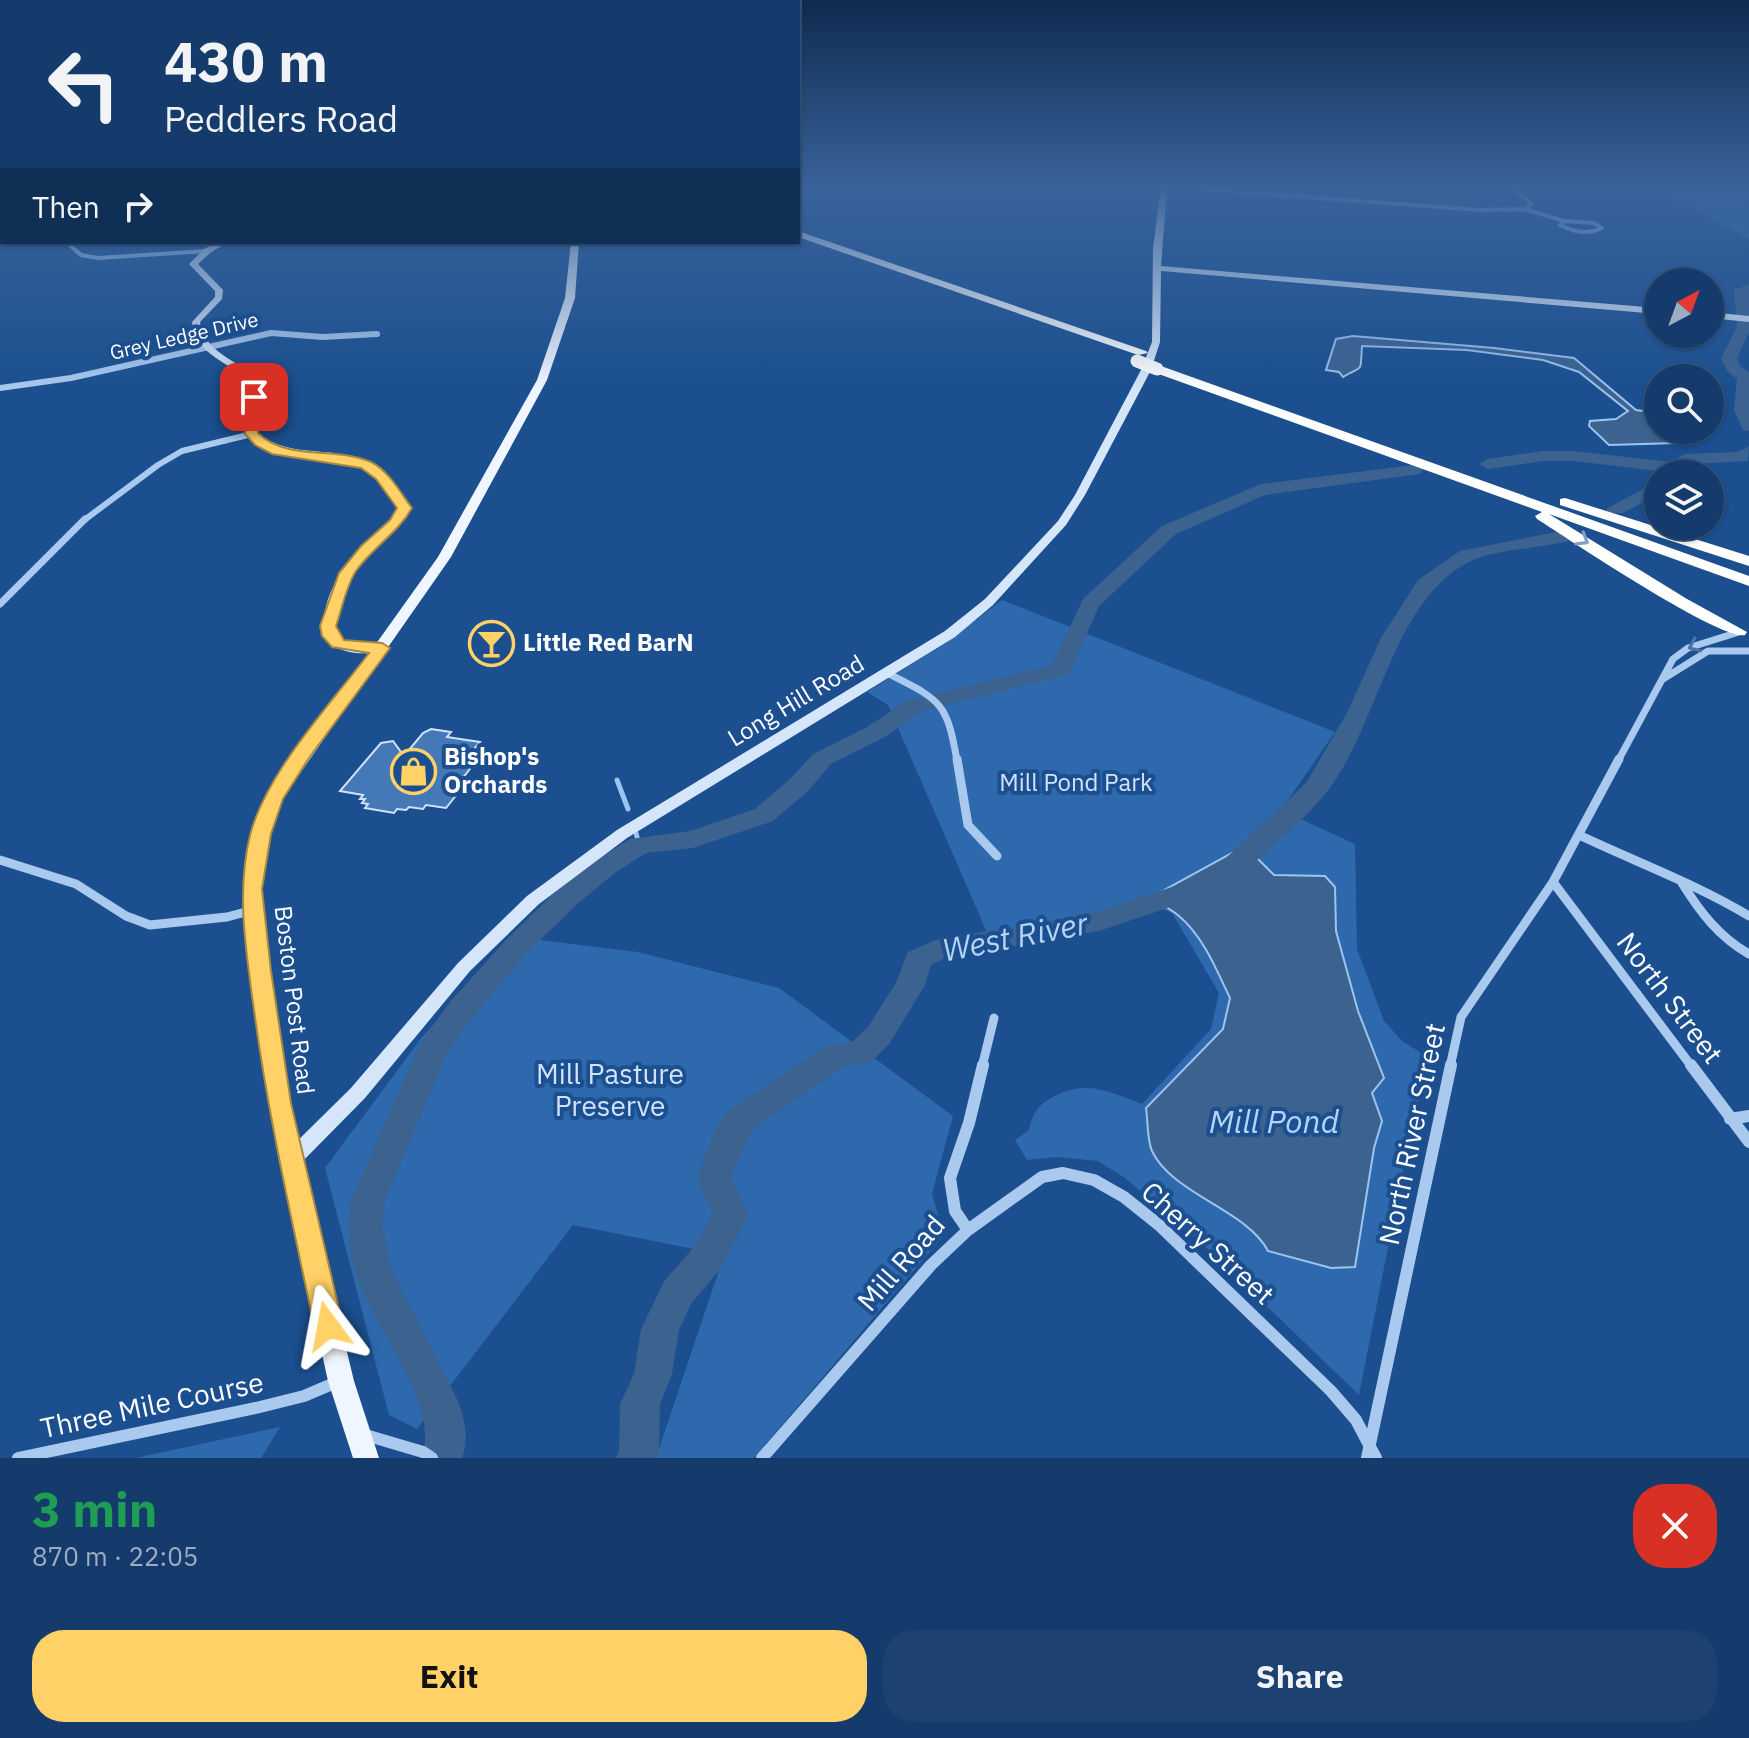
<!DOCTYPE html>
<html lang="en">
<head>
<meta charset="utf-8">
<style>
	:root { --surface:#143b6b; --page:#1d4271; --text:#f1f3f6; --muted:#9dadc1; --line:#33557e; --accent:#ffd166 }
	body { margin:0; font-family:"IBM Plex Sans",sans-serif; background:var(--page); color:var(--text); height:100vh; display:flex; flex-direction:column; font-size:30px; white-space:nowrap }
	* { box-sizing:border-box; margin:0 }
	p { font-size:26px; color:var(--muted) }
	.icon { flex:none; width:44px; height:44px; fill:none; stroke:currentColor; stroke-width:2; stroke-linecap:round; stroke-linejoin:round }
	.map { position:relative; height:1458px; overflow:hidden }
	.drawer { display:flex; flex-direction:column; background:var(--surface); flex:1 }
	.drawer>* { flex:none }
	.guide { position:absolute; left:0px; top:0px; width:800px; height:244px; box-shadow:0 2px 6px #0004,0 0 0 2px var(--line); background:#143b6b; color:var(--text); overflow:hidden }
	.needle { width:52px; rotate:41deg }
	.controls { position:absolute; left:1644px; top:268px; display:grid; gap:16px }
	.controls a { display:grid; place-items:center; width:80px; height:80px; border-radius:50%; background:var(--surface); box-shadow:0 2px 6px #0004,0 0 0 2px var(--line); font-size:40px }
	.pin { position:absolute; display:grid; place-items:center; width:68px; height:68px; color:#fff; margin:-34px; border-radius:16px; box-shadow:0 4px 12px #0006 }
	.me { position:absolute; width:88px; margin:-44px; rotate:347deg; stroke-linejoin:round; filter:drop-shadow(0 0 6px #0008) }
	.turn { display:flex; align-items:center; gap:28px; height:168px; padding:0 32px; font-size:36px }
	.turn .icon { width:104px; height:104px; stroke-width:2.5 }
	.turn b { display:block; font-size:56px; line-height:68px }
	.then { display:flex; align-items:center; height:76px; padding:0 32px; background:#0003; gap:16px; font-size:30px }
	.round { display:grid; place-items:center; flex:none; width:84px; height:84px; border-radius:32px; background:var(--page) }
	.overview { display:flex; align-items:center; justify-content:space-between; height:136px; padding:0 32px }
	h1 { font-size:48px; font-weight:800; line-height:60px; color:#1e9e55 }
	.primary-button { display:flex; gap:16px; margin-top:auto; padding:16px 32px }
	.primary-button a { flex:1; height:92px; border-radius:32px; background:var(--accent); color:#111; font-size:32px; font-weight:800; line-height:92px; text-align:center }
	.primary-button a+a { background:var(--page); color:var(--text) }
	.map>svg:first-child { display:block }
</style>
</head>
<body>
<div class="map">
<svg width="1749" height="1458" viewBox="0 0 1749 1458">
	<rect width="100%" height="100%" fill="#1b4f8f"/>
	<!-- green -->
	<path fill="#2e69ad" d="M1651 187H1749V239Z
		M1002 600 1335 732 1281 810 1355 844 1357 949 1384 1021 1402 1041 1433 1060 1415 1110 1359 1395 1200 1242 1125 1178 1098 1161 1058 1157 1027 1160 1015 1140 1029 1130C1032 1114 1039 1104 1053 1097 1087 1079 1109 1092 1142 1104L1211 1029 1219 993 1172 913 1155 906 1111 920 992 944 888 705 867 692 944 644Z
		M515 937 638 952 779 988 953 1116 932 1194 944 1235 754 1458H656L724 1255 573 1225 417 1429 389 1415 325 1168 422 1037Z
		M280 1427 261 1458H135Z"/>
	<!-- water -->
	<path fill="#3c6290" stroke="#9cc4f0" stroke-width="2" d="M1353 336 1494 348 1574 358 1636 410 1658 413 1660 430 1656 432 1675 443 1609 445 1589 426 1590 421 1616 419 1628 411 1579 372 1543 360 1467 350 1362 346C1360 375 1364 364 1343 377L1339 372 1326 370 1336 339Z
		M1239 849 1255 856 1274 875 1325 876 1335 887 1336 931 1358 1011 1384 1078 1372 1093 1382 1121 1374 1148 1355 1267 1331 1268 1268 1251C1247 1210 1172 1194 1152 1151 1147 1140 1148 1121 1146 1108L1223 1029 1230 998C1217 971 1203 936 1179 916 1168 907 1164 908 1155 895Z"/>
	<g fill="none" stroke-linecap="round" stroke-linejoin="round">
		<!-- stream -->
		<path stroke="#9cc4f0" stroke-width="5" d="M617 780 628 809
			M636 833 639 845"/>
		<!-- river -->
		<path fill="#3c6290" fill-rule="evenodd" d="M1749 284V332L1737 358 1740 366 1749 372V431L1743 430 1734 410 1737 379 1727 371 1721 358 1737 327 1734 290Z
			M1749 446 1748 461 1690 464 1674 473 1574 461H1543L1488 469 1479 464 1488 459 1543 451H1574L1670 462 1685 454 1737 452Z
			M1414 465 1420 466 1423 470 1420 474 1265 495 1176 534 1099 606 1069 674 923 711 885 737 831 764 809 790 773 821 693 848 646 853 616 872 576 905 525 955 472 1018 446 1055 385 1200 382 1225 393 1274 456 1397C464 1415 470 1439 462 1458H421C443 1405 371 1326 356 1274 349 1249 346 1226 351 1200L421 1042 450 1002 505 941 556 891 596 860 630 839 690 831 755 809 791 778 813 754 867 727 907 701 1052 665 1083 599 1162 526 1261 484Z
			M1658 481V494L1623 513H1609L1606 509Z
			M1561 531 1571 537 1568 541C1541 548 1496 550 1473 560 1392 597 1379 727 1326 793 1300 825 1264 853 1234 881L1224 884 1214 881 1210 875 1214 869 1306 783 1347 713 1381 638 1418 580 1460 551Z
			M1190 881 1200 883 1204 890 1200 897 1099 931 943 959 931 965 925 985 890 1043 872 1061 843 1067 752 1129 731 1178 748 1215 721 1268 691 1304 679 1330 672 1374 660 1404 659 1453 657 1458H616L619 1451 620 1404 634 1374 641 1329 665 1280 695 1246 713 1214 697 1178 716 1129 728 1111 825 1047 852 1042 868 1027 896 983 908 952 936 940 1096 912Z"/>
	</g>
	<!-- building -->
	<path fill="#4478b7" stroke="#cfe3fa" stroke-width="2" d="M431 729 451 732 447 737 480 742 474 749 484 751 455 788 461 789 446 808 426 805 423 809 409 807 406 810 397 809 394 813 365 808 368 804 362 803 365 799H360L363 795 340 791 381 743 393 741 404 756 423 733Z"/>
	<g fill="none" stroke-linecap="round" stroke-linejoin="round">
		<!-- street-far4 -->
		<path stroke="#a9c9ee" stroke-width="4" d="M1170 187 1482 210 1525 209 1564 221
			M1494 187 1514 190 1532 203 1525 209
			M1564 221 1594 223 1602 228C1587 235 1574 232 1560 225Z
			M66 242 81 255 98 258 207 251
			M267 334H283"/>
		<!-- street-far3 -->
		<path stroke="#a9c9ee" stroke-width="6" d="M0 388 71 378 271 333 323 337 377 334
			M83 521 158 465 182 451 252 434"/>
		<!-- street-far2 -->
		<path stroke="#a9c9ee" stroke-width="7" d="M0 604 85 519
			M887 673C940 700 947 701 957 761
			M1663 679 1708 651H1749
			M1618 761 1673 659 1688 648 1739 632"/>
		<!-- street-far1 -->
		<path stroke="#a9c9ee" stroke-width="9" d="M957 759 968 825 997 856
			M1579 835C1636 862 1696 884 1749 916
			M0 860 76 884 126 916 150 925 227 917 253 910
			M1553 882 1692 1067
			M1682 883C1700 912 1719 937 1749 954
			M982 1067 994 1018
			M1450 1067 1461 1017 1553 882 1619 759"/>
		<!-- street -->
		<path stroke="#a9c9ee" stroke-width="12" d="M1691 1065 1749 1142
			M1730 1119 1749 1116
			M968 1230 1042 1177 1063 1173 1094 1180 1124 1197 1159 1225 1331 1391 1356 1420 1376 1458
			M362 1434 423 1452 432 1458
			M18 1458 260 1407 304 1396 337 1382
			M762 1458 931 1265 968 1230 955 1211 950 1178 969 1123 983 1065
			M1367 1458 1451 1065"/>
		<!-- secondary -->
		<path fill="#d6e6fa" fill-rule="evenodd" d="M1161 187H1167L1161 266 1658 308V314L1161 271 1160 342 1151 370 1085 495 1066 525 993 605 955 637 627 838 539 904 470 971 365 1098 297 1167 290 1169 283 1167 280 1161 283 1155 351 1088 458 963 527 896 617 830 945 631 985 599 1058 521 1075 495 1141 370 1152 342 1153 248Z
			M218 242H228L210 253 198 264 223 290 222 299 200 322C204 354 241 360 260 383L257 433C293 461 336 443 373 465 389 474 400 492 410 508 397 529 378 541 363 559 351 572 325 623 341 639 354 651 376 639 388 648L387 651C305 666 315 605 351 558 365 540 386 528 398 508 390 493 381 479 366 470 329 446 282 470 247 434L250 383C230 361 195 356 192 322L215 297V291L189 264 204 249Z
			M1710 312 1749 316V322L1710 318Z"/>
		<!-- primary -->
		<path fill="#f0f6ff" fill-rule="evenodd" d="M571 242H579L575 298 547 380 451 557 282 799 270 834 261 889 276 1022 301 1161 354 1381 379 1458H353L328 1381 279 1161 256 1022 243 889 252 834 268 795 438 557 537 380 565 298Z"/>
		<!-- highway -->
		<path fill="#fff" fill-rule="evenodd" d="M798 231 1146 351 1148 353 1138 355 798 237Z
			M1153 366H1161L1749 576V586L1549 514 1687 599 1747 632 1745 635C1720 641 1567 538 1537 519L1535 516 1542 512 1153 372Z
			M1565 498 1749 556V566L1560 505V499Z"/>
		<!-- highway-bridge -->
		<path stroke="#fff" stroke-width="13" d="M1137 361 1157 369"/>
	</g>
	<!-- one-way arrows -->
	<defs><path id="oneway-chevron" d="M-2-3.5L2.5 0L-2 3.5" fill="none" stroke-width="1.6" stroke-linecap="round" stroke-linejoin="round" transform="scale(2)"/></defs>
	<use stroke="#829ec1" href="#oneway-chevron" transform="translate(1583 540) rotate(31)"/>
	<use stroke="#4674ac" href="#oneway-chevron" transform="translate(1694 646) rotate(156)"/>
	<!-- sky -->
	<linearGradient id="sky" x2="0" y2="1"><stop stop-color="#0f2b4f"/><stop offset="0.48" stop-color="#39639b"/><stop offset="1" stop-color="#39639b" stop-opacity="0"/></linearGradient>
	<rect width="1749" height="391" fill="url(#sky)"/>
	<!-- route -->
	<path fill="#ffd166" stroke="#a68842" stroke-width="2" d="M254 393 260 397 258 433C288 462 335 446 371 462 389 471 400 492 412 508 398 533 373 547 356 571 346 586 342 609 336 626L344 640 382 643 390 648 309 758 283 799 271 834 262 889 271 971 291 1103 343 1326 338 1335 328 1339 318 1335 314 1326C292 1220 268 1116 254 1010 246 952 236 892 250 835 267 771 330 705 369 653L332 647 322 636 320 626 339 573 361 546 390 520 397 508 376 479 361 468 272 454 255 445 245 434 248 397Z"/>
	<!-- icons -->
	<defs>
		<symbol id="bar-ring" viewBox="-11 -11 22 22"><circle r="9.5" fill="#1b4f8f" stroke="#ffd166" stroke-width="1.5"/><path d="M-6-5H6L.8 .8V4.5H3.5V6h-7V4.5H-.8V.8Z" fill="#ffd166"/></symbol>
		<symbol id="shop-ring" viewBox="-11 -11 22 22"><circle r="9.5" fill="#1b4f8f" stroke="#ffd166" stroke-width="1.5"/><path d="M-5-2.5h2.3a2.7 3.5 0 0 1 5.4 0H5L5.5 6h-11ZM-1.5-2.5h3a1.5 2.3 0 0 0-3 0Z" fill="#ffd166"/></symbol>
	</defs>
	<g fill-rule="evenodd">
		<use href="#bar-ring" x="466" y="618" width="51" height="51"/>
		<use href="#shop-ring" x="388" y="746" width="51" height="51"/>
	</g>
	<g text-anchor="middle" stroke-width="8" stroke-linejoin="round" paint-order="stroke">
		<!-- far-street labels -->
		<g font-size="20" fill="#fff" stroke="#1b4f8f">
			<text transform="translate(184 336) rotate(-13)" y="7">Grey Ledge Drive</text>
		</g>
		<!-- poi labels -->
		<g font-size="24" font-weight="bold" fill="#fff" stroke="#1b4f8f" text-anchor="start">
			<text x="523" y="651">Little Red BarN</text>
			<text x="444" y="765">Bishop's<tspan x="444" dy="28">Orchards</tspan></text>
		</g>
		<!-- street labels -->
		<g font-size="24" fill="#fff" stroke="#1b4f8f">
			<text transform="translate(796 701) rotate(-31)" y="8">Long Hill Road</text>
			<text transform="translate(294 1000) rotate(83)" y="8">Boston Post Road</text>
		</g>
		<!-- park labels -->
		<g font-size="24" fill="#cfe3fa" stroke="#1b4f8f">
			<text x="1076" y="791">Mill Pond Park</text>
		</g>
		<!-- near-street labels -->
		<g font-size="28" fill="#fff" stroke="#1b4f8f">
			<text transform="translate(1670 998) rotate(53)" y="10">North Street</text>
			<text transform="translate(1412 1134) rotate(-78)" y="10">North River Street</text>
			<text transform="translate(1208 1243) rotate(42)" y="10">Cherry Street</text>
			<text transform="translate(901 1263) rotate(-49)" y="10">Mill Road</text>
			<text transform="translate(152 1405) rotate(-12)" y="10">Three Mile Course</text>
		</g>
		<!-- near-park labels -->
		<g font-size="28" fill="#cfe3fa" stroke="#1b4f8f">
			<text x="610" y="1084">Mill Pasture<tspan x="610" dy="32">Preserve</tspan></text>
		</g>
		<!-- near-water labels -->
		<g font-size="32" font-style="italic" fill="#b5d3f5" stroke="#1b4f8f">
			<text transform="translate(1015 937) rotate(-11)" y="11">West River</text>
			<text x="1274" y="1133">Mill Pond</text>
		</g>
	</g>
</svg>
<div class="controls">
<a><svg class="needle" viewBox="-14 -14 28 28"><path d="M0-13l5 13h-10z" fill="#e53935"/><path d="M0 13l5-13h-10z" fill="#9dadc1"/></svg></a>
<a><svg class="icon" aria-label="search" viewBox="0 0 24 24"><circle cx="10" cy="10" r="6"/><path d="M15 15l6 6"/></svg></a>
<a><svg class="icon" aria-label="layers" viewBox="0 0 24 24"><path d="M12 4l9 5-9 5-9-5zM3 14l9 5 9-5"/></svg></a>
</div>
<div class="pin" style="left:254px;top:397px;background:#d93025"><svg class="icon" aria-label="arrive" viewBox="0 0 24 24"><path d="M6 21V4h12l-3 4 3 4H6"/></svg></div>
<svg class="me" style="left:328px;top:1326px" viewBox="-20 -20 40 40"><path d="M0-17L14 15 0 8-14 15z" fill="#ffd166" stroke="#fff" stroke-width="4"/></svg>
<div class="guide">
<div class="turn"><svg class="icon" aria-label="left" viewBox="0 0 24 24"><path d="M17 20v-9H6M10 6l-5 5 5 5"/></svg><div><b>430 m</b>Peddlers Road</div></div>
<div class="then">Then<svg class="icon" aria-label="right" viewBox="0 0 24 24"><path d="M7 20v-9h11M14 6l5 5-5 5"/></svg></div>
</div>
</div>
<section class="drawer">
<div class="overview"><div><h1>3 min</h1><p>870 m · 22:05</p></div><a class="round" style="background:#d93025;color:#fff"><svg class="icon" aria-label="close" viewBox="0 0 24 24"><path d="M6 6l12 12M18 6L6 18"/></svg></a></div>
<div class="primary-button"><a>Exit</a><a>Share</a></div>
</section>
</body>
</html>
